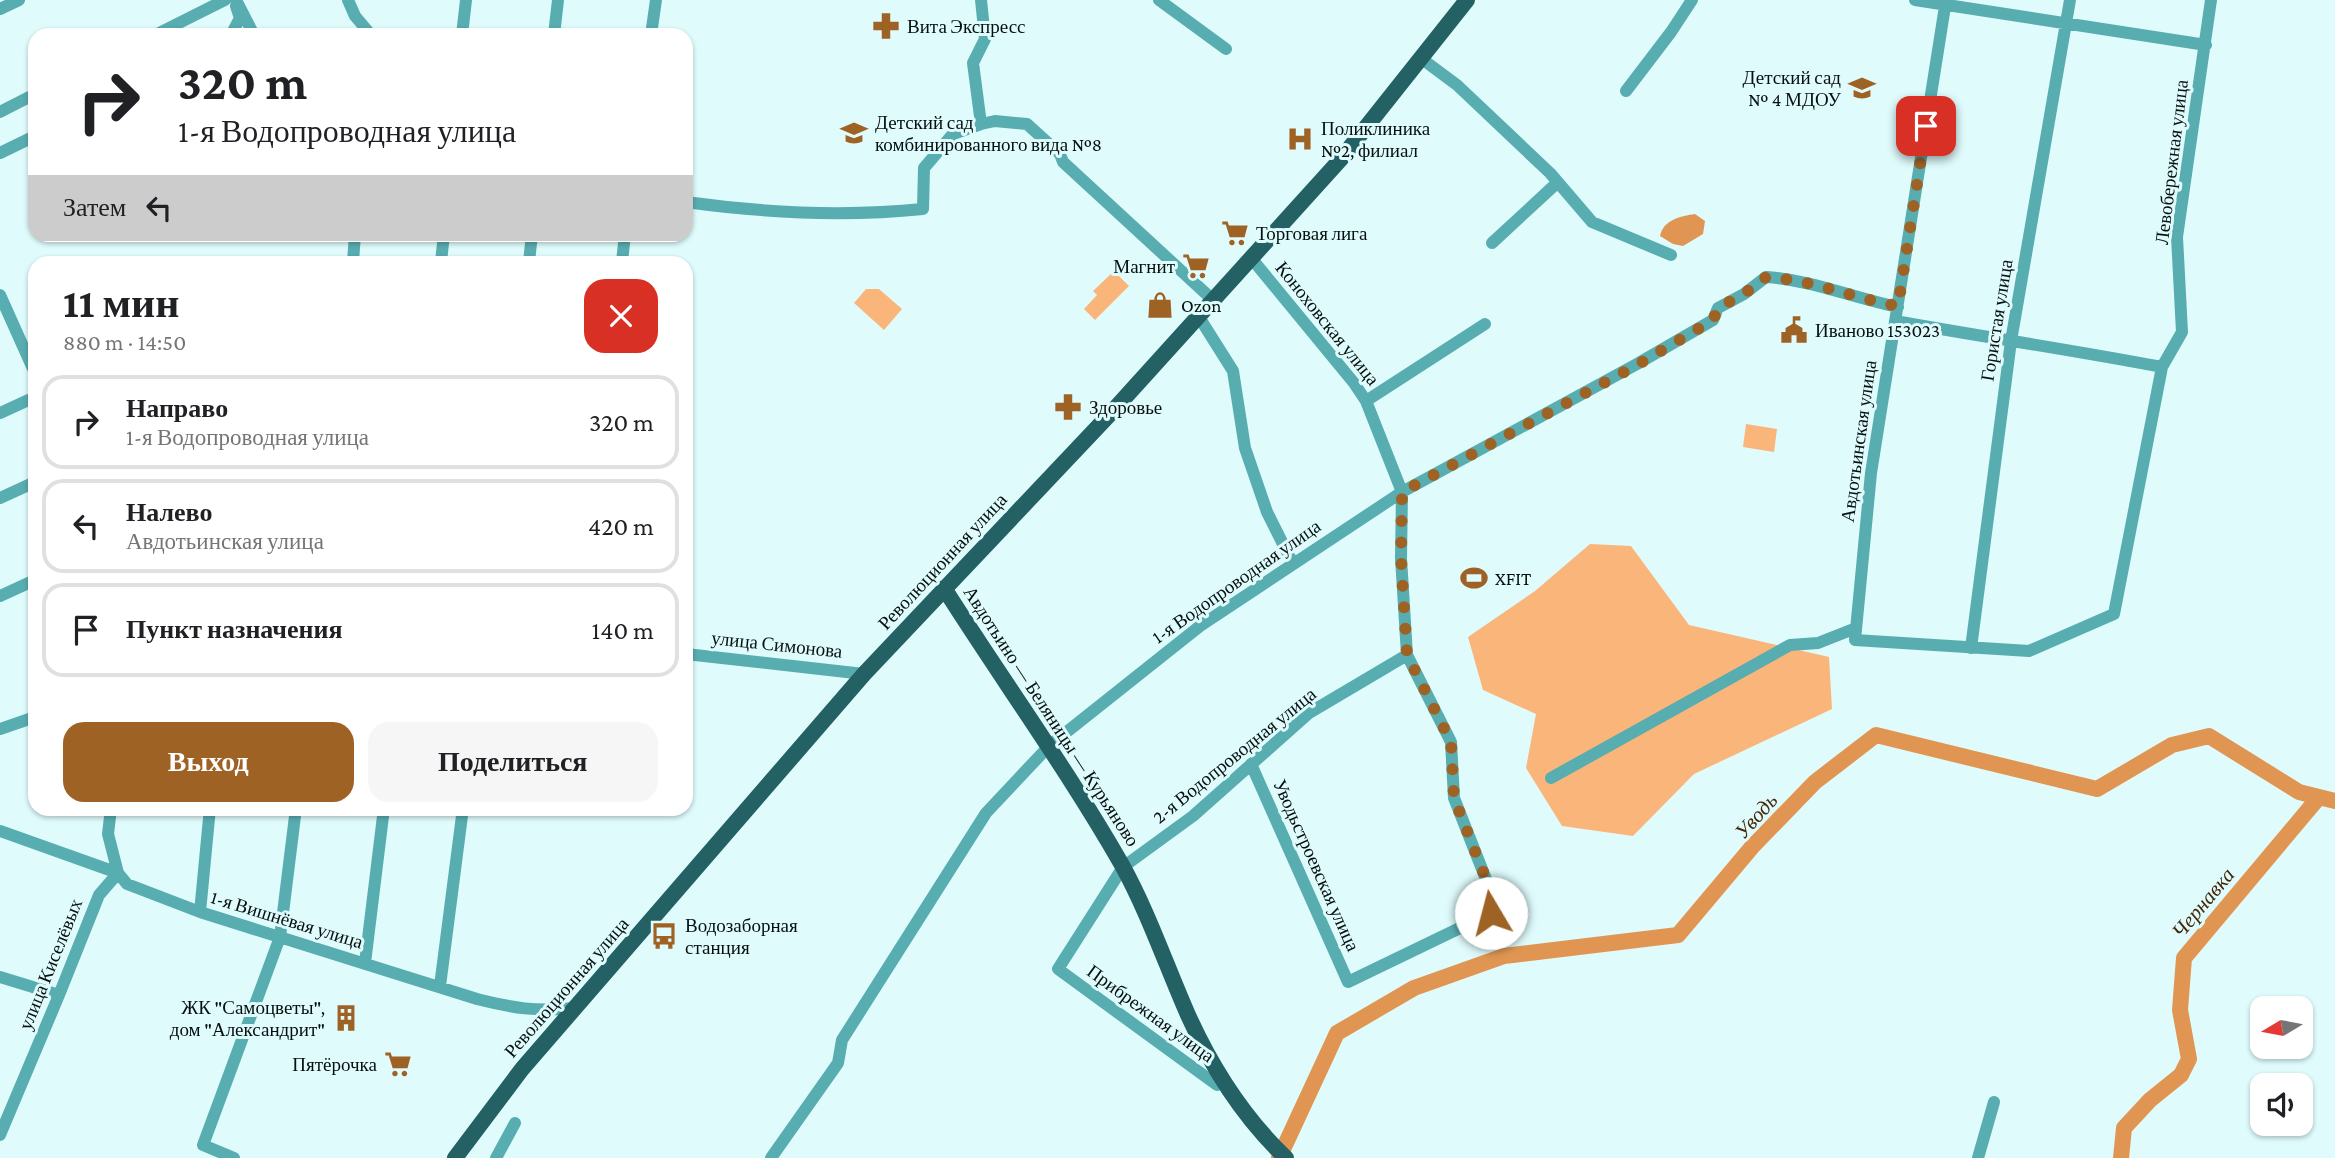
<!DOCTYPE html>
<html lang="ru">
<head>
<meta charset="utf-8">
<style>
	:root { --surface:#fff; --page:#f6f6f6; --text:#202124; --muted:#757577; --line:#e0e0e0; --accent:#9f6225 }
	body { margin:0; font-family:"Crimson Pro",serif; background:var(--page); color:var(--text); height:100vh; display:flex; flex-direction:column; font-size:26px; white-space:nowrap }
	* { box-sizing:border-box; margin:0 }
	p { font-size:23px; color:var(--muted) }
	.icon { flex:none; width:38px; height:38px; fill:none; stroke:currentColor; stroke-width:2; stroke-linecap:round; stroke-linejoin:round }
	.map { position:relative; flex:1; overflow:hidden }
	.drawer { position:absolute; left:28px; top:256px; width:665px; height:560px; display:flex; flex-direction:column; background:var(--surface); border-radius:21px; box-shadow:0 2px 5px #0004 }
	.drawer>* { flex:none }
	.top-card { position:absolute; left:28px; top:28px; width:665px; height:214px; border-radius:21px; box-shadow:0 2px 5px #0004; background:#fff; color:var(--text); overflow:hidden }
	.needle { width:46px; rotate:260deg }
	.controls { position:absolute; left:2250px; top:996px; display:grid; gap:14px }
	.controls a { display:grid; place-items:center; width:63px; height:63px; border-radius:14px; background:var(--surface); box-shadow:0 2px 5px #0004; font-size:35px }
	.pin { position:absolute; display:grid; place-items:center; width:60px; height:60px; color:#fff; margin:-30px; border-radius:14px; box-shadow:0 4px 10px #0006 }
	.me { position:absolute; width:77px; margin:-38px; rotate:352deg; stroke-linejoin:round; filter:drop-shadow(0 0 5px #0008) }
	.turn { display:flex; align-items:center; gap:24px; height:147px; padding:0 35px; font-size:32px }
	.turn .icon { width:91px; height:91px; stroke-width:2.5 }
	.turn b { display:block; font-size:49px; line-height:60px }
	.then { display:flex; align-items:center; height:66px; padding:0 35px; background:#0003; gap:14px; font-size:26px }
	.round { display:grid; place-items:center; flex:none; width:74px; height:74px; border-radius:21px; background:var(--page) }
	.headline { display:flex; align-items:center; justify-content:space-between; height:119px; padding:0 35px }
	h1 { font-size:42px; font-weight:700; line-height:52px }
	.button { display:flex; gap:14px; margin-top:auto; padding:14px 35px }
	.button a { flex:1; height:80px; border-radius:21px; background:var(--accent); color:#fff; font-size:28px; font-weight:700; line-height:80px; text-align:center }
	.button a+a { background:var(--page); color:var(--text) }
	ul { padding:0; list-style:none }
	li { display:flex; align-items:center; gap:21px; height:94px; margin:0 14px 10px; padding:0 21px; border:4px solid var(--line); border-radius:21px }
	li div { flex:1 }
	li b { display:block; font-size:26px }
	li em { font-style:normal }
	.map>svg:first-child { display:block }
</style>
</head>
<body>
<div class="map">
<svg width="2335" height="1158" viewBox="0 0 2335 1158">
	<rect width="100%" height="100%" fill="#dffbfc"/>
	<!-- green -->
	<path fill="#fab67a" d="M1114 271 1129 286 1095 320 1084 309 1097 295 1093 291Z
		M866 289H879L902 309 884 330 854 303Z
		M1746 424 1777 429 1774 452 1743 447Z
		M1590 544 1631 546 1689 625 1829 657 1832 709 1694 774 1633 836 1562 826 1526 768 1536 714 1483 690 1468 637 1535 591Z"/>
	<!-- water -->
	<path fill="#e09652" d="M1695 214 1705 221 1703 234 1683 246 1673 244 1660 236C1663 220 1681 216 1695 214Z"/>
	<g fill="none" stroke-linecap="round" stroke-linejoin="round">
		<!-- river -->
		<path stroke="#e09652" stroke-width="16" d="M1279 1158 1337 1033 1414 988 1504 956 1678 935 1752 847 1815 782 1876 735 2097 789 2172 745 2209 736 2299 792 2335 801
			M2121 1158 2124 1128 2150 1100 2181 1075 2189 1059 2180 1010 2184 958 2319 797"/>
		<!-- minor -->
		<path stroke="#58adb1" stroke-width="12" d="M236 0 254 35
			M348 0 355 16 371 35
			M981 0 985 39 973 63 981 124
			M1159 0 1226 49
			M1915 0 2206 45
			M1946 0 1871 473 1855 640 2029 651 2114 614 2162 367 2182 332 2177 237 2211 0
			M0 9 19 0
			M155 35 225 0
			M231 35 240 18 236 6
			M462 35 466 0
			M554 35 558 0
			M651 35 656 0
			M1422 59 1457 85 1550 173 1592 222 1671 255
			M1626 91 1671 32 1692 0
			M0 112 35 94
			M0 153 35 136
			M686 202C765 213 844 217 923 209L924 168 953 134 981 124 995 121 1027 124 1060 154 1063 162 1214 301
			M1492 243 1558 182
			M353 262 355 234
			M441 262 444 234
			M529 262 532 234
			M622 262 625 234
			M0 295 35 373
			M1199 317 1233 371 1245 448 1267 512 1293 564
			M1895 321C1984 337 2073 350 2162 367
			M1366 401 1485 324
			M0 413 35 397
			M0 498 35 482
			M0 596 35 580
			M1971 648 2011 341 2070 0
			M686 654 864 674
			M0 729 35 717
			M1251 764 1348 982 1491 913 1493 897 1454 798 1451 742 1407 655 1401 558 1402 492 1366 401 1354 383 1252 259
			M1551 778 1790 645 1818 643 1856 628
			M111 808 108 834 118 873
			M0 831 118 873 127 884 200 912 477 999C513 1008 536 1012 574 1008
			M200 912 210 808
			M365 963 384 808
			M0 977 59 995
			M440 986 463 808
			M1217 1085 1058 969 1123 867 1193 816 1309 713 1407 655
			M0 1135 59 995 99 895 118 873
			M234 1158 203 1145 280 937 296 808
			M496 1158 515 1123
			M771 1158 838 1063 842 1040 986 813 1049 746 1200 626 1402 492 1637 364 1713 320 1718 308 1744 294 1766 277C1812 280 1853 298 1898 307
			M1978 1158 1994 1102"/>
		<!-- major -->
		<path stroke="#236164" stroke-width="16" d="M944 588C1003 681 1067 769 1122 865 1148 912 1166 965 1188 1015 1212 1068 1244 1118 1286 1158
			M455 1158 522 1069 864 674 1110 414 1340 160 1467 0"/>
	</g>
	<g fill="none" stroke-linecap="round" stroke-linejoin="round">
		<!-- route -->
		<path stroke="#9f6225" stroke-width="12" stroke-dasharray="0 21.6" d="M1491 913 1493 897 1454 798 1451 742 1407 655 1401 558 1402 492 1637 365 1713 320 1718 308 1744 294 1766 277C1813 280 1852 298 1898 306L1926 126"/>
	</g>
	<!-- icons -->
	<defs>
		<symbol id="pharmacy-bare" viewBox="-9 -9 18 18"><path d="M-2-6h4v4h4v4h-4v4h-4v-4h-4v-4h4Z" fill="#9f6225" stroke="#dffbfc" stroke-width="2.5" paint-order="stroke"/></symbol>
		<symbol id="school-bare" viewBox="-9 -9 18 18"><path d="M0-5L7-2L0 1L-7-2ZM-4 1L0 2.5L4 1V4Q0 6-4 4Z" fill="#9f6225" stroke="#dffbfc" stroke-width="2.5" paint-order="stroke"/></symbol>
		<symbol id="hospital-bare" viewBox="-9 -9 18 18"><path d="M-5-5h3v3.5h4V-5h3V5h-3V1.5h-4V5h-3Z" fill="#9f6225" stroke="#dffbfc" stroke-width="2.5" paint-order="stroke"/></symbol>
		<symbol id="supermarket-bare" viewBox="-9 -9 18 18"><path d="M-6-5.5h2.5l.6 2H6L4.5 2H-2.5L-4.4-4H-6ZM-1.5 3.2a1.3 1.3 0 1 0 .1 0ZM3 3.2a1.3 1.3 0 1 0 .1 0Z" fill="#9f6225" stroke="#dffbfc" stroke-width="2.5" paint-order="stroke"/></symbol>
		<symbol id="shop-bare" viewBox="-9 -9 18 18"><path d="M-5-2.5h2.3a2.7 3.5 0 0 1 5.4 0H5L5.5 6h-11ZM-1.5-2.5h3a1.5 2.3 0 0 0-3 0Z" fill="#9f6225" stroke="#dffbfc" stroke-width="2.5" paint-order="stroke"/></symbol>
		<symbol id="civic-bare" viewBox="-9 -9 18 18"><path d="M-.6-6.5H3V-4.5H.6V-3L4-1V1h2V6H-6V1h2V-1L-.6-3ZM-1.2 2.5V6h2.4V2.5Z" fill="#9f6225" stroke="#dffbfc" stroke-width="2.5" paint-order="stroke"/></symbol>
		<symbol id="stadium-bare" viewBox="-9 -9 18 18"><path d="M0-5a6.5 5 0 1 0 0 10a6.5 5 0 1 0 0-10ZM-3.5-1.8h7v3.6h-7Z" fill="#9f6225" stroke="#dffbfc" stroke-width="2.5" paint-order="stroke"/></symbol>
		<symbol id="bus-bare" viewBox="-9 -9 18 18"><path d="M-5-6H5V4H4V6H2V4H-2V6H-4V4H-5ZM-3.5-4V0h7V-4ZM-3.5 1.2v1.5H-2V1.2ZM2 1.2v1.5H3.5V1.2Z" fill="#9f6225" stroke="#dffbfc" stroke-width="2.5" paint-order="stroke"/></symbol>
		<symbol id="building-bare" viewBox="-9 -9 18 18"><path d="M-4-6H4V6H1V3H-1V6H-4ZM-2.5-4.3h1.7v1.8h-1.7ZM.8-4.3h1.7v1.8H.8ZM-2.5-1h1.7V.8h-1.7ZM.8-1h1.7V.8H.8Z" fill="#9f6225" stroke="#dffbfc" stroke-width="2.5" paint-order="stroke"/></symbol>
	</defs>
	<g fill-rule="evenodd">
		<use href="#pharmacy-bare" x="867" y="7" width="38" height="38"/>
		<use href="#school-bare" x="1843" y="69" width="38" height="38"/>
		<use href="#school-bare" x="835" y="114" width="38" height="38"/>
		<use href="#hospital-bare" x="1281" y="120" width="38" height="38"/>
		<use href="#supermarket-bare" x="1216" y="214" width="38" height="38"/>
		<use href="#supermarket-bare" x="1177" y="247" width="38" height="38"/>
		<use href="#shop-bare" x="1141" y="286" width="38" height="38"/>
		<use href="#civic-bare" x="1775" y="311" width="38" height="38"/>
		<use href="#pharmacy-bare" x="1049" y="388" width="38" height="38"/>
		<use href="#stadium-bare" x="1455" y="559" width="38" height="38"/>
		<use href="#bus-bare" x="645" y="917" width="38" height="38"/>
		<use href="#building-bare" x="327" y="999" width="38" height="38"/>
		<use href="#supermarket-bare" x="379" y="1045" width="38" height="38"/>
	</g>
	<g text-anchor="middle" stroke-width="6" stroke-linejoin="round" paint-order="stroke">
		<!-- poi labels -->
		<g font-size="19" fill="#061010" stroke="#dffbfc" text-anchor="start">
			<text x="907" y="33">Вита Экспресс</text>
			<text x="1841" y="84" text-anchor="end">Детский сад<tspan x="1841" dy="22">№ 4 МДОУ</tspan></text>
			<text x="875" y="129">Детский сад<tspan x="875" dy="22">комбинированного вида №8</tspan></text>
			<text x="1321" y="135">Поликлиника<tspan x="1321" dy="22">№2, филиал</tspan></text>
			<text x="1256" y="240">Торговая лига</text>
			<text x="1175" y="273" text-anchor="end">Магнит</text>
			<text x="1181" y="312">Ozon</text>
			<text x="1815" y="337">Иваново 153023</text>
			<text x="1089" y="414">Здоровье</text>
			<text x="1495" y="585">XFIT</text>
			<text x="685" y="932">Водозаборная<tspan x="685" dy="22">станция</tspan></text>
			<text x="325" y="1014" text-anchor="end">ЖК "Самоцветы",<tspan x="325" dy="22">дом "Александрит"</tspan></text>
			<text x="377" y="1071" text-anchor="end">Пятёрочка</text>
		</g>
		<!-- street labels -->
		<g font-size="19" fill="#061010" stroke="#dffbfc">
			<text transform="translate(2171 162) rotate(-83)" y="7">Левобережная улица</text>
			<text transform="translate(1996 320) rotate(-81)" y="7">Гористая улица</text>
			<text transform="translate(1328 323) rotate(51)" y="7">Коноховская улица</text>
			<text transform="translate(1858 441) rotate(-82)" y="7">Авдотьинская улица</text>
			<text transform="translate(942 561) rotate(-47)" y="7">Революционная улица</text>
			<text transform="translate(1236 581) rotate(-35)" y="7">1-я Водопроводная улица</text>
			<text transform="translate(777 644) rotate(6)" y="7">улица Симонова</text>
			<text transform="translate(1052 716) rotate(57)" y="7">Авдотьино — Беляницы — Курьяново</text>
			<text transform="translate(1234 755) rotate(-39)" y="7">2-я Водопроводная улица</text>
			<text transform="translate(1317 865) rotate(66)" y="7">Уводьстроевская улица</text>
			<text transform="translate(287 919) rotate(17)" y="7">1-я Вишнёвая улица</text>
			<text transform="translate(50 964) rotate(-68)" y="7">улица Киселёвых</text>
			<text transform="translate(566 987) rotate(-49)" y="7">Революционная улица</text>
			<text transform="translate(1151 1013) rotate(36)" y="7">Прибрежная улица</text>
		</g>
		<!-- water labels -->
		<g font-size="21" font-style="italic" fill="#442709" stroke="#dffbfc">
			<text transform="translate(1756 816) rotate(-48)" y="7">Уводь</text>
			<text transform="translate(2203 903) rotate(-50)" y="7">Чернавка</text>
		</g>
	</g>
</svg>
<div class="controls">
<a><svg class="needle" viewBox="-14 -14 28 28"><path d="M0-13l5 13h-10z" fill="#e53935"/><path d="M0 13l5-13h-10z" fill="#757577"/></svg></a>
<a><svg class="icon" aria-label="sound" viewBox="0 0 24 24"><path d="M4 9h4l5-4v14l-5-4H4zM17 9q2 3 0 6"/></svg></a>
</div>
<div class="pin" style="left:1926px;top:126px;background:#d93025"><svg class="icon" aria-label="arrive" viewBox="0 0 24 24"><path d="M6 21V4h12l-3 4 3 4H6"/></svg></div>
<svg class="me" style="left:1491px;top:913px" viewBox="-20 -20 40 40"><circle r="19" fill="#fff"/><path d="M0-13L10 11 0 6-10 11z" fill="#9f6225"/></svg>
<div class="top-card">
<div class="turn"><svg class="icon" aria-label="right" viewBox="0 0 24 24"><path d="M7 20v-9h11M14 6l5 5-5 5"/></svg><div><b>320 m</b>1-я Водопроводная улица</div></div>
<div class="then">Затем<svg class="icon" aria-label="left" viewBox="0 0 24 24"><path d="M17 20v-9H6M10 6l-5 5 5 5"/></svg></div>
</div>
<section class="drawer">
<div class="headline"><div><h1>11 мин</h1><p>880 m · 14:50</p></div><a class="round" style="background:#d93025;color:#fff"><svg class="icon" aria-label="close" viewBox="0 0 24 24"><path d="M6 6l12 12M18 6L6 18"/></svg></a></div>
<ul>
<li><svg class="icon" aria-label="right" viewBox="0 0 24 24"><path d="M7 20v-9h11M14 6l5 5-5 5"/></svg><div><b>Направо</b><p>1-я Водопроводная улица</p></div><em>320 m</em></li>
<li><svg class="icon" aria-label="left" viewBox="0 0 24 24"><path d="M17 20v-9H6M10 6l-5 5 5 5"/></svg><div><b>Налево</b><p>Авдотьинская улица</p></div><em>420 m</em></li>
<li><svg class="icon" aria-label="arrive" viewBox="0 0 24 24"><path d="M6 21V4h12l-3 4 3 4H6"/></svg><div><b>Пункт назначения</b></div><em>140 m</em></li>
</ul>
<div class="button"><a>Выход</a><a>Поделиться</a></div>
</section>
</div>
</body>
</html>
